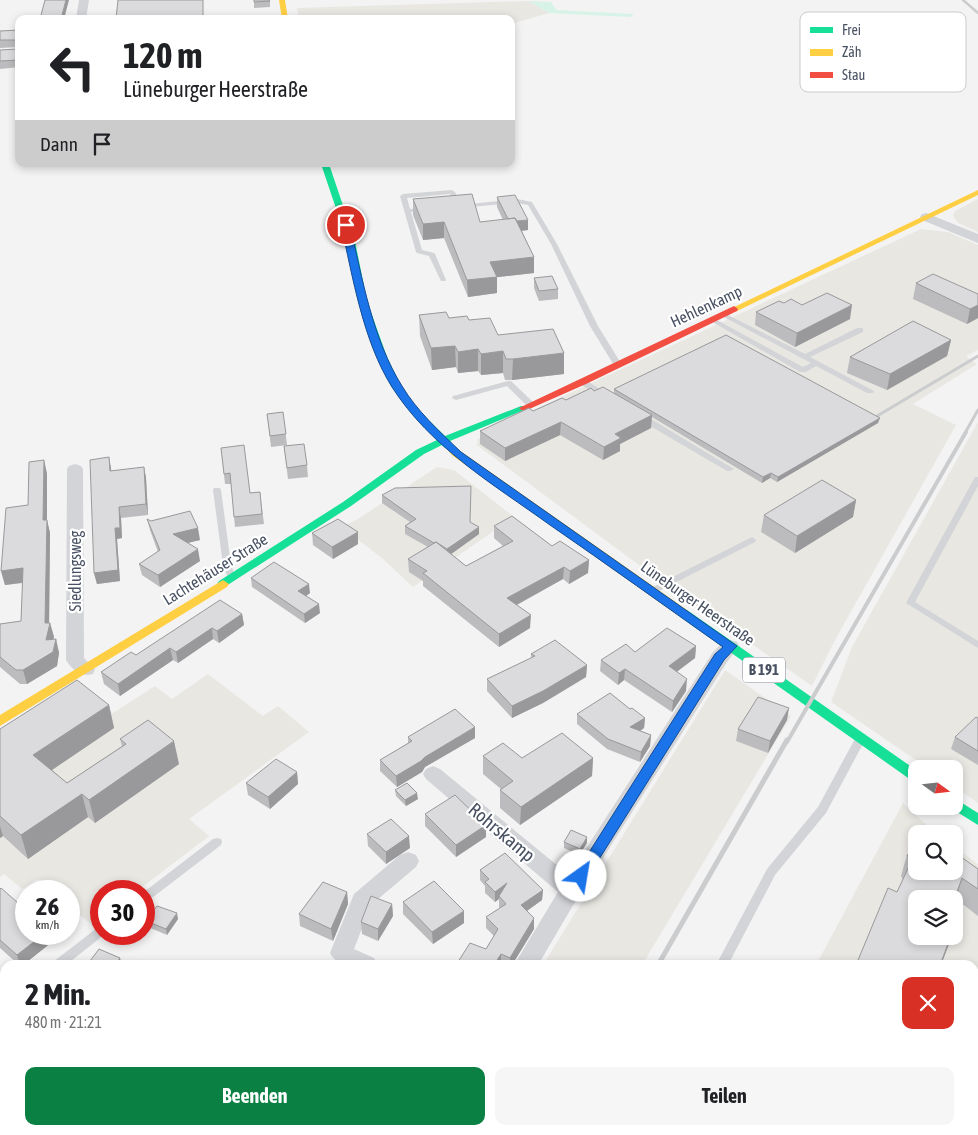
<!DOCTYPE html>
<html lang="de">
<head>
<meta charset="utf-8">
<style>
	:root { --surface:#fff; --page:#f6f6f6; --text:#202124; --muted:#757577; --accent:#0b8043 }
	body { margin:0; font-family:"Asap Condensed",sans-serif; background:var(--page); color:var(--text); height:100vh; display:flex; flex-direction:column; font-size:19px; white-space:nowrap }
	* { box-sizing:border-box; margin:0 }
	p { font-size:16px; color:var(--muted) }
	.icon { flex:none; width:28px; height:28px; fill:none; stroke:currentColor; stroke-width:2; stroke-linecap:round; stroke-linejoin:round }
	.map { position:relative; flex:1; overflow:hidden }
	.panel { position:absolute; left:0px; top:960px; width:979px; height:175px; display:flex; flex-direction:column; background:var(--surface); border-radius:15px 15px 0 0; box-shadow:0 2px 8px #0003 }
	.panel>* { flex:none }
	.hud { position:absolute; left:15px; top:15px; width:500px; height:152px; border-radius:10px; box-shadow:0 2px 8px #0003; background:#fff; color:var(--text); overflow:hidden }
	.needle { width:32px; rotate:105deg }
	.buttons { position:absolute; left:908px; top:760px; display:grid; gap:10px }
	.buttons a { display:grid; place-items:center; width:55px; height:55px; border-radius:10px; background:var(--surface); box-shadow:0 2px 8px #0003; font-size:25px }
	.speed { position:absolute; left:15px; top:880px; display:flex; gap:10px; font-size:25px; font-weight:700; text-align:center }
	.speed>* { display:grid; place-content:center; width:65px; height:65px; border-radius:50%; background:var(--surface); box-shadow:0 2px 8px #0003; line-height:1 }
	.speed small { font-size:12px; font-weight:400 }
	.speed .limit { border:8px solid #d22; background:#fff; color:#111 }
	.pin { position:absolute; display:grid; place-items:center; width:42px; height:42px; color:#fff; margin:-21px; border:2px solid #fff; border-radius:50%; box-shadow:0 1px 5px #0007 }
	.me { position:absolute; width:55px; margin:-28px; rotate:32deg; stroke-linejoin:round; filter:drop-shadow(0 0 4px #0008) }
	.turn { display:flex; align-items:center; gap:18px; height:105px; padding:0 25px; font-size:22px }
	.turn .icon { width:65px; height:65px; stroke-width:2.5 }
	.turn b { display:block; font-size:35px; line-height:42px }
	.then { display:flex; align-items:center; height:48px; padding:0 25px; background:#0003; gap:10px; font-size:19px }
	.round { display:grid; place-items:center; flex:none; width:52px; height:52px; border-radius:10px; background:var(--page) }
	.head { display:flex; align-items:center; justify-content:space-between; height:85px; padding:0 25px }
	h1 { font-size:30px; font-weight:700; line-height:38px }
	.button { display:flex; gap:10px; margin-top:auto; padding:10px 25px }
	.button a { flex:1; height:58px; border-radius:10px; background:var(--accent); color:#fff; font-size:20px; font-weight:700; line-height:58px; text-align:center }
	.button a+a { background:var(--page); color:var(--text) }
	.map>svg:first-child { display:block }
</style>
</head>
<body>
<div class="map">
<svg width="978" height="1135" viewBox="0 0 978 1135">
	<rect width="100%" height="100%" fill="#f4f3f3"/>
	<!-- commercial -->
	<path fill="#e8e7e2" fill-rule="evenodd" d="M529 1 549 13 511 24V19H299L297 8Z
		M978 199V232L958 223 953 216 955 211Z
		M921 229 948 232 978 245V350L966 356 977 364 913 404 956 425 835 640 812 686 651 574 477 445 478 439 491 430Z
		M978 422V803L954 786V769H929L831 702 852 647Z
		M437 467 454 470 514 517 413 587 383 559 342 527 358 519Z
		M725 670 791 716 642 965H543Z
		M208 674 263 716 278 706 309 732 189 819 209 836 137 891H101V918L92 925 69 906V891H52L38 879 22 889 4 874 0 877V735L80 684 113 713 155 686 172 699Z
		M903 803 936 834H916V871H954V846L978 864V1135H725L727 1130H974V965H816ZM916 899H954V936H916Z"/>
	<!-- green -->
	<path fill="#d7f3e7" d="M529 1 551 2 556 10 634 14 630 17 549 13Z"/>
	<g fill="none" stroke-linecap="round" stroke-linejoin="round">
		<!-- lane -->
		<path fill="#d2d4d7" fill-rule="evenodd" d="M452 190 455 192 461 205 517 199 532 202 557 244 598 326 622 365 621 367H615L590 326 551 244 528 205 517 203 458 208 455 206 450 194 407 198 410 209 425 207 428 209 425 211 411 212 422 250 434 253 435 254 446 280 445 281H441L429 256 417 253 416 252 400 196 403 194Z
			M724 313 805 354 857 328H863V332L810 357 874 391 873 393H867L816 366 806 372H800L709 320 713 318 715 319 803 367 811 363 722 316V314Z
			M580 380H586L610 396 609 398H603L580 384Z
			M508 381H511L534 403 535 405 534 407H528L507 386 456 400 452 398 453 396Z
			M640 416H646L734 469 730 471H727L640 420 639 418Z
			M975 477H978V486L915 602 978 641V648L906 603Z
			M214 488H220L221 490 231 565 236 578 232 581 228 578 223 565 213 490Z
			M752 537 756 540 755 542 655 593H649L648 591 649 589Z
			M860 736 864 737 865 740 826 813 775 875 728 965H716L767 869 818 807 856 737Z
			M217 838 221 839 222 842 221 845 148 901 144 902V892L213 839Z
			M101 926V934H105L66 965H51L53 962 97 928Z
			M5 1000V1012L0 1014V1002Z
			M978 1043V1053L974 1054V1044Z
			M974 1088 978 1090V1102L974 1100Z
			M525 1130H538L536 1135H523Z
			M628 1130H640L638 1135H626Z"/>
		<!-- street -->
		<path fill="#d2d4d7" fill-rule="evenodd" d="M79 0H89L86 19H76Z
			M926 213 978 234V243L922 220 920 217 922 214Z
			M75 464 81 466 83 469 84 658 95 669 93 674C81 677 72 670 66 660L67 469 69 466Z
			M730 640 737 642 739 646 727 662 572 907 538 965H514L558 892 426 779 423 774 426 769 433 766 440 769 569 875 713 652 723 642Z
			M408 852 416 855 419 861 416 867 371 905 354 949 374 958 378 965C361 965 338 970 330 953L354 894 400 855Z
			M0 1042 5 1044V1066L0 1064Z
			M143 1130H176L179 1135H146Z"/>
		<!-- fast -->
		<path fill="#16e098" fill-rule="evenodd" d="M321 164H329L355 241 367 301 387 357 401 386 417 409 445 436 521 406H527L529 408 450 441 454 446 453 448H445L442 445 424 454 351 506 223 588 217 584 219 581 343 502 416 450 437 440 411 413 391 386 377 357 359 301 347 241Z
			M683 609 687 610 916 770V782L911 780 679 616 677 613Z
			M954 798 978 813V825L949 807 954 806Z"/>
		<!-- slow -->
		<path fill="#ffcf43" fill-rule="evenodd" d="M279 0H285L288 19H282Z
			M978 190V195L737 311 734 312 730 309Z
			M449 443 687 610 689 613 687 616H679L453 456 444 446Z
			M223 580 229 584 227 587 0 726V715Z"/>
		<!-- jam -->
		<path fill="#f24e42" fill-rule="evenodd" d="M734 306 738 309 737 311 586 384 527 410H521L519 408Z"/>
		<!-- rail-far3 -->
		<path stroke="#cbccce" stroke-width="2.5" d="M963 0 978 13"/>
		<!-- rail-far2 -->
		<path stroke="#cbccce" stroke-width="3" d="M872 419 978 356
			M965 433 978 410"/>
		<!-- rail-far1 -->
		<path stroke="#cbccce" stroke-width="4" d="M787 742 966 432"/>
		<!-- rail -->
		<path stroke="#cbccce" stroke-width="5" d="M658 965 787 740
			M559 1135 562 1130"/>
	</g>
	<!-- wall -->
	<path fill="#bcbcbe" d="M254 0H270V7L254 8Z
		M19 30V67L0 69V50L18 49V47L0 48V31Z
		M497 197 528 230 522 231 534 257V273L497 277V293L468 297 444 238 423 240 413 215V199L480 222 503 220 497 207Z
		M534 278 558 289V299L539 301 534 288Z
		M916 283 978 294V318L967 324 913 299Z
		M784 303 802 305 850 319 795 347 755 325 756 312Z
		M419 315 469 320 498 335 564 353V374L512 380H505L503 373 481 375 478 371 458 373 456 367 432 370 420 336Z
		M951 340 947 356 887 390 847 373 850 357Z
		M614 389 878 423 777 482 770 478 762 483 652 417 651 428 620 444V451L603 460 560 435 505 461 480 444V431L533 411 594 391 614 393Z
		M283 412 287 445 271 447 267 414Z
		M284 446 307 465 308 477 288 479Z
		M221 448 250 493 260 492 264 524 235 527 231 484H225Z
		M109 457 111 471 144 467 146 478 148 515 121 518 122 538 117 539 120 581 97 584 94 573Z
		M44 460 47 474V520L50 533 49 623H50L54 637 53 639H56L59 653 57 666 27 684H20L0 667V624L21 621 23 583 5 585 1 571 28 505Z
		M382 495 470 522 479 534 451 554 466 566 503 546 494 538V526L552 546 589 560 588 573 569 584 563 579 517 605 530 628 499 647 423 586V581L409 572 408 559 428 547 405 534V526L410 522 382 503Z
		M856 500 853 517 795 553 761 532 764 515Z
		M147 519 151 521 200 540 187 543 200 561 160 587 142 575 139 564 158 552 150 530Z
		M312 533 358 544 333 559 313 545Z
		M251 578 310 593 306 596 320 613 305 623 252 587Z
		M242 614 244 625 219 643 213 639 178 663 173 660 120 696 104 684 101 672 136 655Z
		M696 646 695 658 677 672 686 691 672 712 624 680 618 685 600 671 601 660 635 652Z
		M531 654 587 665 586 677 543 703 512 718 487 691V679L531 658Z
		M109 705 114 728 52 770 67 783 122 746 120 739 179 764 95 823 88 817 28 859 3 836 0 838V729Z
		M630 709 645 718 644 728 640 731 651 735 650 746 640 762 607 749 577 724V714Z
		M978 718V765L951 749 955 737Z
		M787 720 768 753 736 741 738 729Z
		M408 737 475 738 425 767 422 772 397 787 380 771V760L408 743Z
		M483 756 522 758H593L592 776 520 825 500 808V790L501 789 483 774Z
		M297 772 298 784 270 809 248 795 246 783Z
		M395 790 418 799 406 806 396 796Z
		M425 814 486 825V837L456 857 425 826Z
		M367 834 410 848 386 864 368 846Z
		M564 842 587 843 579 855 564 848Z
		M907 855 978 869V916L956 899 916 936H952L941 965H856L897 892 903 880 901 876Z
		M480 870 543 890 542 900 527 911 534 929 512 965H503L501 964 486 949 494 936 486 928V917L500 908 499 907V899L495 902 485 893V886L480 880Z
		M0 889 26 934H50L52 942 23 965H19L0 948Z
		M347 892 348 904 333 941 300 926 299 914Z
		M403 902 464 923 433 944 403 914Z
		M392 904 393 916 378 941 362 934 361 922Z
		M178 919 167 935 148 927 146 921Z
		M255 1130H331L337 1133V1135H267Z"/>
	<!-- shaded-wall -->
	<path fill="#99999b" d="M66 0H69L64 19H61Z
		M528 220V230L509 232V222Z
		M444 222V238L423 240V224Z
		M534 257V273L490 278V262Z
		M497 277V293L468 297 467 280Z
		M852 305 850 319 795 347 797 333Z
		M978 305V318L967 324 970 309Z
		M951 340 947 356 887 390 890 374Z
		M455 346 456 367 432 370 431 348Z
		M478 349V371L458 373V352Z
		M503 351V373L481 375V354Z
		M564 353V374L512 380 513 359Z
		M652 415 651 428 620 444V451L603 460 604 447 615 434Z
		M880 418 878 423 777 482 778 477Z
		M561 422 560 435 505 461V448Z
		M109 457 111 468 112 482 110 471Z
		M44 460 47 474V520L50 533 49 629 50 623 54 637 49 653 46 640 45 623 43 520Z
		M144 467 146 478 148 515 146 504Z
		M771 473 770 478 762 483 763 477Z
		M856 500 853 517 795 553 797 536Z
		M119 507 121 518 122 538 117 539 120 581 97 584 94 573 115 528Z
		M479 527V534L447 557V549Z
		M198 528 200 540 175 546 173 534Z
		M358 532V544L333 559 332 547Z
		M198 549 200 561 160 587 158 575Z
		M589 560 588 573 569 584 570 571Z
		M564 567 563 579 507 610V598Z
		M23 568 27 582 5 585 1 571Z
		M309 584 310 593 299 601 298 591Z
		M319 604 320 613 305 623 304 614Z
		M242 614 244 625 219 643 217 631Z
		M531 615 530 628 499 647V634Z
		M212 628 213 639 178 663 176 652Z
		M56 639 59 653 57 666 27 684 23 670Z
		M696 646 695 658 668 678 669 666Z
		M170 648 173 660 120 696 118 684Z
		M587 665 586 677 543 703 512 718V706Z
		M625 669 624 680 618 685 619 673Z
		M687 679 686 691 672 712 673 701Z
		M109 705 114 728 40 778 33 755Z
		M789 708 787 720 768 753 770 741Z
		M645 718 644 728 630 738V727Z
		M475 727V738L425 767 422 772 397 787 396 776 425 757Z
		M651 735 650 746 640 762 641 752Z
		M174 741 179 764 95 823 89 800Z
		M593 758 592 776 520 825 521 807Z
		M297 772 298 784 270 809 268 797Z
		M417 793 418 799 406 806 405 800Z
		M82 794 88 817 28 859 21 835Z
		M486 825V837L456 857V845Z
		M0 826 3 836 0 838Z
		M409 836 410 848 386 864V852Z
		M587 837V843L579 855 580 849Z
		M962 878 956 899 954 904V900Z
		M507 883 499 896V899L495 902V892Z
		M543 890 542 900 521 915V905Z
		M347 892 348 904 333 941 331 929Z
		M392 904 393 916 378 941V929Z
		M464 911V923L433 944 432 932Z
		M177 913 178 919 167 935 166 929Z
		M534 918V929L512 965H510V958Z
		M44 934H50L52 942 23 965H20L17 955Z
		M951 936H952L941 965H940Z
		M501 954V964L500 965H494Z
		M120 958 122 965H115Z
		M288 1130H290L291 1135H287L286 1134Z
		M421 1130H429L425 1135H417Z"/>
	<!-- building -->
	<path fill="#dbdbdd" stroke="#99999b" d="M45 0H66L61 19H40Z
		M118 0H203V19H116Z
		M254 0H269L270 1 254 2Z
		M19 30V41L17 40H0V31Z
		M19 44V60L0 61V50L18 49Z
		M472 194 480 222 515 218 534 257 490 262 497 277 467 280 444 222 423 224 413 199Z
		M515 195 528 220 517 221 515 218 508 219 497 197Z
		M933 274 978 294V305L970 309 916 283Z
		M552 276 558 289 539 291 534 278Z
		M827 293 852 305 797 333 756 312 779 301 784 303 791 299 802 305Z
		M446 312 449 318 467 316 469 320 490 318 498 335 553 329 564 353 513 359H506L503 351 481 354 478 349 458 352 455 346 431 348 419 315Z
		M913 321 951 340 890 374 850 357Z
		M726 335 880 418 778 477 771 473 763 477 614 389Z
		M603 387 652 415 615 434 621 438 604 447 561 422 505 448 480 431 529 408 533 411 562 398 566 400 591 388 594 391Z
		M283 412 286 434 270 436 267 414Z
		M304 444 307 465 287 468 284 446Z
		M244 445 250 493 260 492 262 514 234 517 230 473 224 474 221 448Z
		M109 457 110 471 144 467 146 504 119 507 120 528H115L118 570 94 573 90 460Z
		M44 460 43 520H47L45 623H50L46 640 56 639 53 652 23 670H16L0 657V624L21 621 23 568 1 571 6 508 28 505 29 462Z
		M822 480 856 500 797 536 764 515Z
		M471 486 470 522 479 527 447 549 436 542 434 543 405 526 416 519 382 495 395 488Z
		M190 511 198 528 173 534 198 549 158 575 139 564 160 550 147 519 151 521Z
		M512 516 552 546 560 541 589 560 570 571 564 567 507 598 531 615 499 634 423 573 427 571 408 559 436 542 466 566 513 541 494 526Z
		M338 519 358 532 332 547 312 533Z
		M274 562 309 584 298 591 319 604 304 614 251 578Z
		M220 600 242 614 217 631 212 628 176 652 170 648 118 684 101 672 131 652 136 655Z
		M667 628 696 646 669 666 687 679 673 701 625 669 619 673 601 660 626 644 635 652Z
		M555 640 587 665 543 691 512 706 487 679 535 656 531 654Z
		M77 680 109 705 33 755 67 783 126 744 120 739 148 720 174 741 89 800 82 794 21 835 0 816V729Z
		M610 693 630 709 632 708 645 718 630 727 651 735 641 752 608 739 577 714Z
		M758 697 789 708 770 741 738 729Z
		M455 709 475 727 425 757 421 761 396 776 380 760 412 741 408 737Z
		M976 717 978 718V751L955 737Z
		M562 733 593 758 521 807 500 790 513 781 483 756 503 743 522 758Z
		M276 759 297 772 268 797 246 783Z
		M407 783 417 793 405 800 395 790Z
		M455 795 486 825 456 845 425 814Z
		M391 819 409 836 386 852 367 834Z
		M571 830 587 837 580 849 564 842Z
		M954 852 978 869V889L962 878 954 900V899H916V936H951L940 965H856L888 888 897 892 911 862 907 855 916 853V871H954Z
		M505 853 543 890 521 905 534 918 510 958 501 954 494 965H456L470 943 486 949 498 929 486 917 506 904 499 896 507 883 495 892 485 882 489 879 480 870Z
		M434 881 464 911 432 932 403 902Z
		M323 882 347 892 331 929 299 914Z
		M1 888 26 910V934H44L17 955 0 940V889Z
		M371 896 392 904 378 929 361 922Z
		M157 906 177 913 166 929 146 921Z
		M954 914 958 916 954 928Z
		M99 949 120 958 115 965H87Z
		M5 1097V1130H30L31 1135H0V1099Z
		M278 1130H288L286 1134Z
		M293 1130H331L337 1133 336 1135H302Z
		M369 1130H421L417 1135H365Z
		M818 1130H884L889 1135H815L814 1134Z"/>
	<!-- route -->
	<path fill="#1a73e8" stroke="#114b97" d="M343 223 350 225C362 278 373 340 402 386 417 411 439 431 461 452L737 646 724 660 586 880 581 881 576 880 574 876 715 654 723 647C665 606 608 565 550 525 493 484 430 447 392 387 363 341 353 278 341 225Z"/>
	<g text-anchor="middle" stroke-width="4.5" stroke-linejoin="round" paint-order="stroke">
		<!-- shield labels -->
		<rect fill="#fff" stroke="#7f8591" stroke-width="1" x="743" y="657.5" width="42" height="25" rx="4"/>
		<g font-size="15" font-weight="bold" fill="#485162">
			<text x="764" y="675">B 191</text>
		</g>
		<!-- street labels -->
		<g font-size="16" fill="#485162" stroke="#fff">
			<text transform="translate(706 306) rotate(-25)" y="6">Hehlenkamp</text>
			<text transform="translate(215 569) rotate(-32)" y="6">Lachtehäuser Straße</text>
			<text transform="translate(75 571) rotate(-90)" y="6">Siedlungsweg</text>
			<text transform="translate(698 603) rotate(35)" y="6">Lüneburger Heerstraße</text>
		</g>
		<!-- near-street labels -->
		<g font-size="19" fill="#485162" stroke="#fff">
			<text transform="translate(502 832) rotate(40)" y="7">Rohrskamp</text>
		</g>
	</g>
	<!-- legend -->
	<rect x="800" y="12" width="166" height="80" rx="8" fill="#fff" stroke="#c8cbd0" stroke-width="1"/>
	<rect x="810" y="27" width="23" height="6" fill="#16e098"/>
	<rect x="810" y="49" width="23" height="7" fill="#ffcf43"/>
	<rect x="810" y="72" width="23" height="6" fill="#f24e42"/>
	<g font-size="14" fill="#485162">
		<text x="842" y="35">Frei</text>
		<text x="842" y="57">Zäh</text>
		<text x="842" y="80">Stau</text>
	</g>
</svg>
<div class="buttons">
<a><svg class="needle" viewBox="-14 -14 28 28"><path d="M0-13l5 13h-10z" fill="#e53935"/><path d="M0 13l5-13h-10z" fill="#757577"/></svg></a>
<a><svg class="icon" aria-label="search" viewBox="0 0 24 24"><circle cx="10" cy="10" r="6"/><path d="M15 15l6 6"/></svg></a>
<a><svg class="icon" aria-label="layers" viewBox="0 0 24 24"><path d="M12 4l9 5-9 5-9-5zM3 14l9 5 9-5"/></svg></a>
</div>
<div class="speed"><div>26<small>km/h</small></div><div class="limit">30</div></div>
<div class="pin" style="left:346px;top:225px;background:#d93025"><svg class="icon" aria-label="arrive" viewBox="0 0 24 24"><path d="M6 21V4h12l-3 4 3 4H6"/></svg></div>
<svg class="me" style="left:581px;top:876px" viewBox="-20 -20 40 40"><circle r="19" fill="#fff"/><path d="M0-13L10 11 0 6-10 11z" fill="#1a73e8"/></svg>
<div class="hud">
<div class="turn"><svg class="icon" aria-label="left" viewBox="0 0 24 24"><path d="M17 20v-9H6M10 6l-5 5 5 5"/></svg><div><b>120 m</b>Lüneburger Heerstraße</div></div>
<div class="then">Dann<svg class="icon" aria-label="arrive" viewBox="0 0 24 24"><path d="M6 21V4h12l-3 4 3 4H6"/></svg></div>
</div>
<section class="panel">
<div class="head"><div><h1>2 Min.</h1><p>480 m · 21:21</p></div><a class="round" style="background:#d93025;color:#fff"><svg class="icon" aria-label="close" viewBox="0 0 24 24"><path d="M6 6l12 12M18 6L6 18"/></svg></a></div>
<div class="button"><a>Beenden</a><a>Teilen</a></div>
</section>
</div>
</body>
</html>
